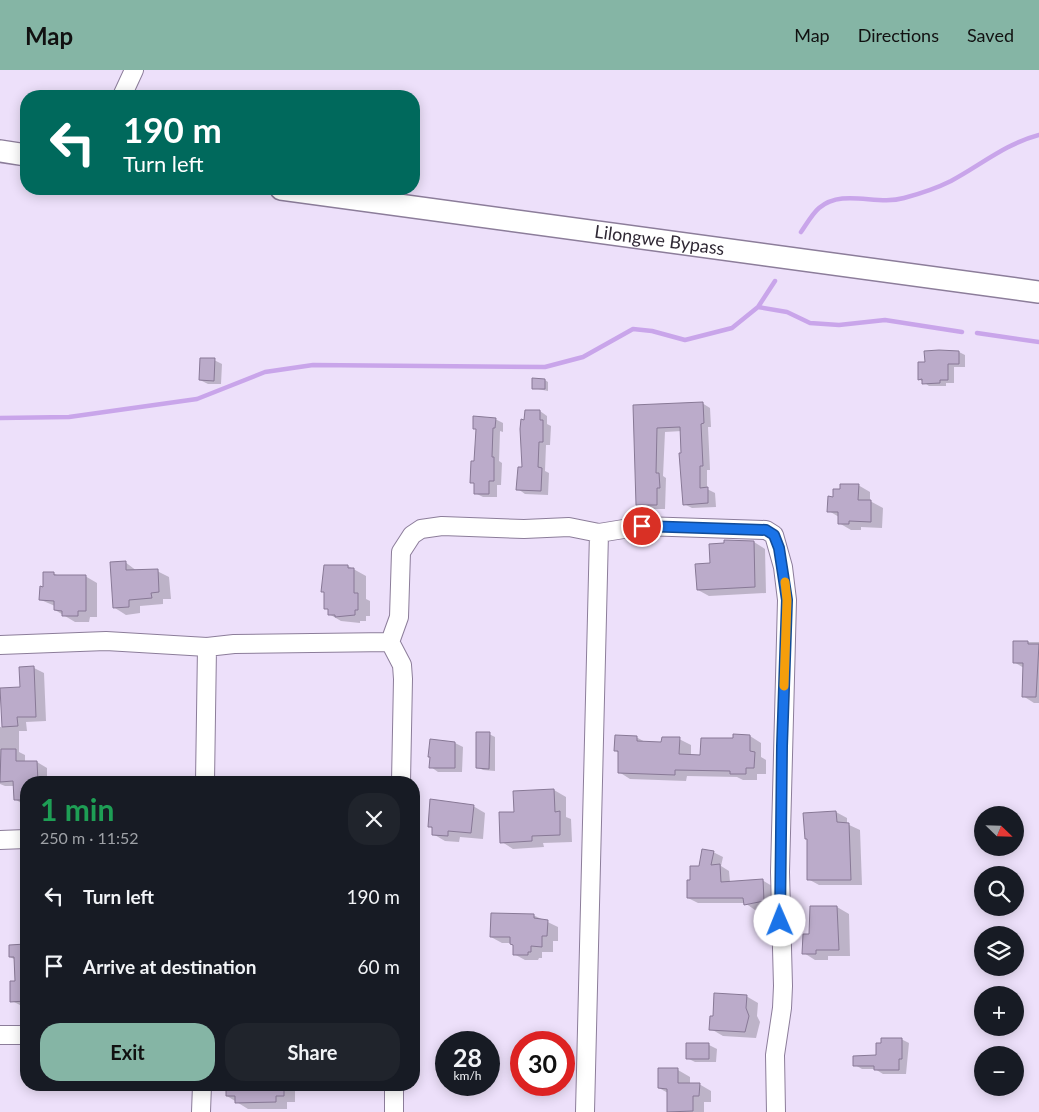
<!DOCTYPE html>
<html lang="en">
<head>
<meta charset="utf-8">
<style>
	:root { --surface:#171b24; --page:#20242c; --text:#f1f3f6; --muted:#9ea1a6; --accent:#85b5a5 }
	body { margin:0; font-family:Lato,sans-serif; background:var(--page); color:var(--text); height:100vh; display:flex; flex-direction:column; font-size:19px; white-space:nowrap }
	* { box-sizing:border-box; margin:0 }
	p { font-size:16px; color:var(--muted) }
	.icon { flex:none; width:28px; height:28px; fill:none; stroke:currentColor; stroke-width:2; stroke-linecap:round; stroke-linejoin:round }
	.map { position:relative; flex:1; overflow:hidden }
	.drawer { position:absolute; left:20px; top:706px; width:400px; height:315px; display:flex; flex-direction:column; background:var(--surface); border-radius:20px; box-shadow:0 2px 12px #0003 }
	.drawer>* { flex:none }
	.hud { position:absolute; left:20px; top:20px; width:400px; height:105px; border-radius:20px; box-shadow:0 2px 12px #0003; background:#00695c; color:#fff; overflow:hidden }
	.needle { width:32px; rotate:113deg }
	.controls { position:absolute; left:974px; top:736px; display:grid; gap:10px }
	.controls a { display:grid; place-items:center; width:50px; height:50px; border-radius:50%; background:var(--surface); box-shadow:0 2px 12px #0003; font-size:25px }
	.speed { position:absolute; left:435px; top:961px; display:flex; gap:10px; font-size:25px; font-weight:700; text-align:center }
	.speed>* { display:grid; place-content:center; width:65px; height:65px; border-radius:50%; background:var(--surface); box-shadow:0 2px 12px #0003; line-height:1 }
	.speed small { font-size:12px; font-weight:400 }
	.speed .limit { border:8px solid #d22; background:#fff; color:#111 }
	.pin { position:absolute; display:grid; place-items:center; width:42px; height:42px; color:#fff; margin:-21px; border:2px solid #fff; border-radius:50%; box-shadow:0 1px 5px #0007 }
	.me { position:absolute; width:55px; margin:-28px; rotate:359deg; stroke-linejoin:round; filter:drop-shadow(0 0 4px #0008) }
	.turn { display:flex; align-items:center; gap:18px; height:105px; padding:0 20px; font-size:22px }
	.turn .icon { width:65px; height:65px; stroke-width:2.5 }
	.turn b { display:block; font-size:35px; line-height:42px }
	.round { display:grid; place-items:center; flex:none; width:52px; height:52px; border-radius:20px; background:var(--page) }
	.summary { display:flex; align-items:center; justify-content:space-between; height:85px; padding:0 20px }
	h1 { font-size:30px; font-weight:700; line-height:38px; color:#1e9e55 }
	.primary-button { display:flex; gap:10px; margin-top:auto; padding:10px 20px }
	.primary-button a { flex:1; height:58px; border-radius:20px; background:var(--accent); color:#111; font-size:20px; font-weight:700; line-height:58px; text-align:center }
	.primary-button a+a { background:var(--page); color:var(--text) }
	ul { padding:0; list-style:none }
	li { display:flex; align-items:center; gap:15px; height:70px; padding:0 20px }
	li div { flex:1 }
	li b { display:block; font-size:19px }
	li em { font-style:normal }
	header { display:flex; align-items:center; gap:30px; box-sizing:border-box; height:70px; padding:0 25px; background:var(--accent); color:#111 }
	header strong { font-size:24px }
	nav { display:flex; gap:28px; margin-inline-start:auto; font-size:18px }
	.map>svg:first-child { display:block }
</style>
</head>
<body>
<header>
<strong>Map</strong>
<nav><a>Map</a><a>Directions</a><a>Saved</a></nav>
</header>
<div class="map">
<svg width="1039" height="1042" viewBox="0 0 1039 1042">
	<rect width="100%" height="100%" fill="#ede0fa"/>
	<!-- shadow -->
	<path fill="#0003" d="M959 282 965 285V297H954V313H946V316H929L919 309 926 293Z
		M214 290 222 294 221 314H208L200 310Z
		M545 310 548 312V321L533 318Z
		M702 333 710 338 711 357H708L710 400H707V419L715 423 716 437 692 438 684 434 682 361 665 362 663 406 666 408 665 439H645L637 435 634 336Z
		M540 341 547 346V354L551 356 550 375H546L545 401 549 403 548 425 525 424 518 419 523 398 526 351Z
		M495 349 503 353V362L500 361 499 391 502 393 501 415H497V427H483L475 423V414L472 412 475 392 477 360 474 358Z
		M858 415 870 422V431L883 438 882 458 861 457V460H851L839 453V447L829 441 834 428Z
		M754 472 765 479 766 523 709 526 698 520 711 494Z
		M125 492 137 501H157L169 507 171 529H163V534L140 536V543L126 545 115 538Z
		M348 496 366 506V529L370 531V546H366V551H360V553L341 551 329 544V540L326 538V523L323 522Z
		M53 503 59 506H85L97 513V547H90L89 552H75L55 540V536L41 530Z
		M1014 572H1039V633H1034L1023 626 1024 598 1014 592Z
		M34 598 44 603 46 651 26 652 27 661H19V682L25 685V692H37L47 698V712H26V735H24L15 729V716H5L0 714V657H3L0 619 21 618Z
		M489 664 495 667V701L483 700 477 697Z
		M750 666 761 673V687L766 690V704H757V710H743L737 707 687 706 686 711 630 709 619 702V683L616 681 636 667 647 673H662L679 669 691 675V686H702Z
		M431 670 455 673 463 677 462 702H438L431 697Z
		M554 720 566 727V747L571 749 572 772 543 773 544 777 513 779 502 772 515 743Z
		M431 730 473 736 485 743 483 769 460 767 459 772 445 771 433 764V759L429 756Z
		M836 742 847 748V754L860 760 862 815H819L808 809Z
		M713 782 723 787 721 796 729 801 730 812 762 810 772 816 773 836 755 840 745 833H698L688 828 692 811 700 797Z
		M837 837 849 844 850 886H828V890H815L804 883 810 866Z
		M533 845 558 857V871H553V882H542V888H539L538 890H525L514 884V876L511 873H502L491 867Z
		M10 876H26V938L12 931 16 912V890L10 887Z
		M746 926 758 933 757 946 760 952 756 968 723 966 711 959Z
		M901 969 909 973 906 1004H883L875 999H862L855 995 877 987Z
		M709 975 717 979 716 992H695L687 988Z
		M678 1000 690 1007V1014H699L711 1021V1032H704V1042H668V1023L659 1018Z
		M227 1015H292L295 1017V1032H287V1039H248L227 1026Z"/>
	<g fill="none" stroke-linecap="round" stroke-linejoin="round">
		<!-- stream -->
		<path stroke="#c9a5ea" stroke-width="4.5" d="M801 162C806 155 812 144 819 138 843 118 876 136 904 128 919 124 937 118 951 111 981 95 1005 74 1039 65
			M758 237 787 242 810 253 839 255 885 250 962 262
			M977 263 1039 272
			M0 348 69 347 197 329 265 302 313 295 545 297 583 287 633 259 652 261 685 270 732 258 758 237 775 211"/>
	</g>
	<!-- building -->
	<path fill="#bbabca" stroke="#887996" d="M939 280 959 281V294H948V310H940V313L922 314V309L918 310V292H925L924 281Z
		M200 288H215L214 311 199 310Z
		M532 308 545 309V319H532Z
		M703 332 704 353 701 354 703 396H700V418L708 417V433L683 435 679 383H681L680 357 657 358 656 403H659L660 418H657V435H636L633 335Z
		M525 340H540V350H543V372H539L538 397 542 398 541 421 516 420 518 397H522L520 359 521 349 524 350Z
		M473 346 496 348 495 358H493L492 387H494V411H489V424H474V413H470L471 391H474L476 359H473Z
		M840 414H859L858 430H871V452L849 451V454H838V442H827L828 426 833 427V419H840Z
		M724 470 754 471 755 517 697 520 695 494 710 493 709 474 724 473Z
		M126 491V500L158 499 159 522 151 523 152 528 129 530V537L113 538 110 492Z
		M324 495H348V498H354V523H358V540H355V545L335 547V545H328V539H324V522H321Z
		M43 502H54V505H86V541H78V546H62V541L54 540V531L39 530 40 516 43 517Z
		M1013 571H1028V574H1039L1036 627H1022L1023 593H1013Z
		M34 596 36 647H17L18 656 2 657 0 618 20 617 19 597Z
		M476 662H490L489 699 476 698Z
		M733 664 750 665V681L755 682 754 698H746V704H730V701L675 700V705L618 703V681H614L615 665 637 666V671L661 672 662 667H680L679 684 700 685 701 668H733Z
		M430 669 455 672V698H429L430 687H428Z
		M1 679H16V691H37L38 712H26V730H14L13 711 0 712Z
		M554 719 555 742 560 741V765L532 766V771L500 773 499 742H514L513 721Z
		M430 729 474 735 471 763 448 761V766L432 765V757H428Z
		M836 741 837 752 849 753 851 810H807V769H805L803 743Z
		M702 779 714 781 711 795 720 794 721 812 763 809 764 831 744 835 743 828H687V810H690V796H699Z
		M810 836H837L839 880H816V884H802L803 864H809Z
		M491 843 534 844V848L548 850 547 866H542V877L531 876V882H528V885H513V875L510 874V867H490Z
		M26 874V931L10 932V911H15L14 887H9V875Z
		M714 923 747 925 746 938 749 946 745 962 709 960 710 946H713Z
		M881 968H902V989H899V1000H874V996H853V986L876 985V973H881Z
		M686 973H709V989H686Z
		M658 998H678V1013H700L699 1026H693V1041L667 1042V1019L658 1018Z
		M226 1015H284V1026H276V1032L235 1033V1026H226Z"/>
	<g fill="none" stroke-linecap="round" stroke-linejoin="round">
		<defs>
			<path id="minor" d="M122 26 134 0
				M390 572 399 547 401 482 412 465 421 459 442 456 524 459 569 457 599 463 642 456 766 460 774 465 783 497 787 530 780 802 783 916 782 938 775 985 776 1042
				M390 572 402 595 403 609 401 712
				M0 575 106 571 207 577 234 574 390 572
				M205 712 207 577
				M0 770 26 769
				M0 965H26
				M201 1042 202 1015
				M394 1042V1015
				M585 1042 599 463"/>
			<g id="major">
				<path d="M0 81 26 85"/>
				<path id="s1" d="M281 119 1039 222"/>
			</g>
		</defs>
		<!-- minor casing -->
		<use href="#minor" stroke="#8c7d9a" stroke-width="20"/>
		<!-- major casing -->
		<use href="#major" stroke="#8c7d9a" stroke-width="24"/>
		<!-- minor -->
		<use href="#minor" stroke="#fff" stroke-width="18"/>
		<!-- major -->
		<use href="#major" stroke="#fff" stroke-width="21"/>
	</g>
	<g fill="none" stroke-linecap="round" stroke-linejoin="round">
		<defs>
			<path id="route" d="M642 456 766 460 774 465 779 478 787 530 782 676 780 851"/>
		</defs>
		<!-- route casing -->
		<use href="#route" stroke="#114b97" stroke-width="12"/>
		<!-- route -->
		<use href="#route" stroke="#1a73e8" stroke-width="9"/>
		<!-- slow -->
		<path stroke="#f59e0b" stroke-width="9" d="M784 616 787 530 785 512"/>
	</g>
	<g text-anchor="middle" stroke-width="4" stroke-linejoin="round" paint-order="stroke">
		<!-- street labels -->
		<g font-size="18" fill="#302935" stroke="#ede0fa">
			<text dy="6" stroke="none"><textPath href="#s1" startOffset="382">Lilongwe Bypass</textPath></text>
		</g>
	</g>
</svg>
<div class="controls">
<a><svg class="needle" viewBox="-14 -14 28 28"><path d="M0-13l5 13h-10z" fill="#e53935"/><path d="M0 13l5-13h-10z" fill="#9ea1a6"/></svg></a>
<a><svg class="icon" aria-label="search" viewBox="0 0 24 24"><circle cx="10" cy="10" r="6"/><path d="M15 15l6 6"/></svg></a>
<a><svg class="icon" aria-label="layers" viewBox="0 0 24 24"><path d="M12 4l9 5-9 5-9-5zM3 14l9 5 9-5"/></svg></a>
<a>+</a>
<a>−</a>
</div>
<div class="speed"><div>28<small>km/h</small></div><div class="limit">30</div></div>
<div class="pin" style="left:642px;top:456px;background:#d93025"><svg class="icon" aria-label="arrive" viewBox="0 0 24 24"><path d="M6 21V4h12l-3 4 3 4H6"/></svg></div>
<svg class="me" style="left:780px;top:851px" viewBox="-20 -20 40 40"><circle r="19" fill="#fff"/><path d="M0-13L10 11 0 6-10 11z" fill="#1a73e8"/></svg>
<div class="hud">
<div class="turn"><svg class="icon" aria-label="left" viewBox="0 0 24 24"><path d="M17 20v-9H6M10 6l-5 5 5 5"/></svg><div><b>190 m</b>Turn left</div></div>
</div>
<section class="drawer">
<div class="summary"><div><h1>1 min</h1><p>250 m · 11:52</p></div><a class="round"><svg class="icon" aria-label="close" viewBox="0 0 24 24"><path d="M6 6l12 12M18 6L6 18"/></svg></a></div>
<ul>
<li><svg class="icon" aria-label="left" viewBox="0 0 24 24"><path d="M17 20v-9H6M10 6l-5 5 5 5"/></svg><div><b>Turn left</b></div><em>190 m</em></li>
<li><svg class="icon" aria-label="arrive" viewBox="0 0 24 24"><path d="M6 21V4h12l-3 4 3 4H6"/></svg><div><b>Arrive at destination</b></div><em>60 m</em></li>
</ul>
<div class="primary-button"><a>Exit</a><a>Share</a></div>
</section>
</div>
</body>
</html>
